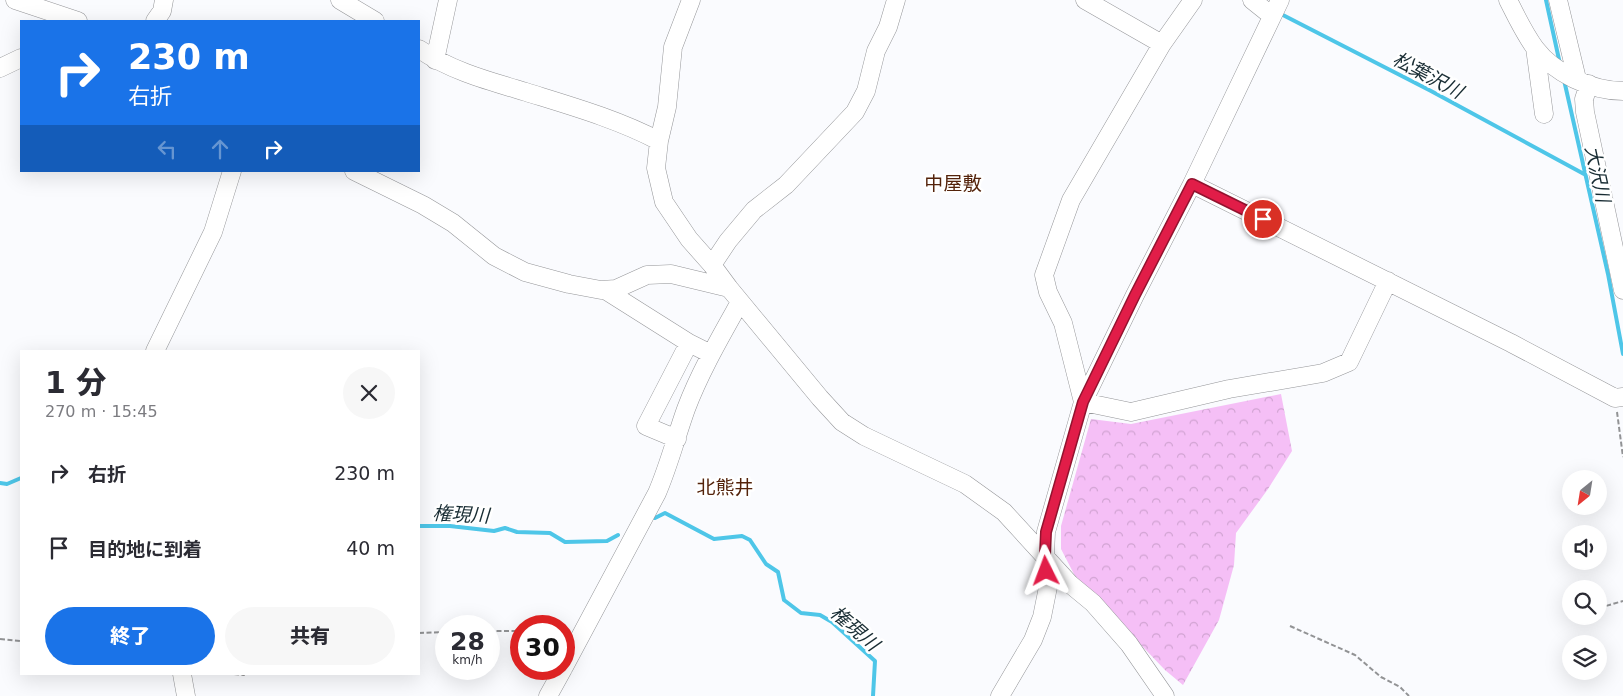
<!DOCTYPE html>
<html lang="ja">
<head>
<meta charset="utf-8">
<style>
	:root { --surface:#fff; --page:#f7f7f7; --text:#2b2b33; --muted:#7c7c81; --accent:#1a73e8 }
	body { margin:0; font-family:"DejaVu Sans","Noto Sans JP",sans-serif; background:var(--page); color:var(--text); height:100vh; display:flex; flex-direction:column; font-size:19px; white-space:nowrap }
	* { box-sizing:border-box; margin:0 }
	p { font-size:16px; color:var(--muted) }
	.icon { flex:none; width:28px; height:28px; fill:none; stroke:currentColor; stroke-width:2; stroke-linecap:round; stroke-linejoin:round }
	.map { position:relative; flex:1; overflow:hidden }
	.side { position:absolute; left:20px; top:350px; width:400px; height:325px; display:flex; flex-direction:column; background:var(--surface); border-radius:0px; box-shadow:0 5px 20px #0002 }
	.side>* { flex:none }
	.top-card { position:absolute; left:20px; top:20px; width:400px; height:152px; border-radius:0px; box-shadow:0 5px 20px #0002; background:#1a73e8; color:#fff; overflow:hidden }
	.needle { width:32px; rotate:210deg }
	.controls { position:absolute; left:1562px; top:470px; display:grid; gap:10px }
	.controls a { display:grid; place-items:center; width:45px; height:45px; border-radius:50%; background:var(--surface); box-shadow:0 5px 20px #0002; font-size:25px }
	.speed { position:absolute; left:435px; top:615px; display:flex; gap:10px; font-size:25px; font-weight:700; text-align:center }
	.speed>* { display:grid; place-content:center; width:65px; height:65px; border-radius:50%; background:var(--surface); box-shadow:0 5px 20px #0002; line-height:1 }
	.speed small { font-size:12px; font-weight:400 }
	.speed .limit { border:8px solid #d22; background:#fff; color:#111 }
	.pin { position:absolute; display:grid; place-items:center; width:42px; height:42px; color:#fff; margin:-21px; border:2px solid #fff; border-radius:50%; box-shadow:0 1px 5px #0007 }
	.me { position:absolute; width:55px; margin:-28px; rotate:357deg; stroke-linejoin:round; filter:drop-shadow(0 0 4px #0008) }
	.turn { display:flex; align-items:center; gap:18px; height:105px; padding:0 25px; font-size:22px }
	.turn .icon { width:65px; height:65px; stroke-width:2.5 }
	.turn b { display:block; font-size:35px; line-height:42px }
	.lanes { display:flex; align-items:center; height:48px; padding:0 25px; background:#0003; justify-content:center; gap:25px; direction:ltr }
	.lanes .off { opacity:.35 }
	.round { display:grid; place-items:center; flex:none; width:52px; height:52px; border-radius:26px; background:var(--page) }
	.summary { display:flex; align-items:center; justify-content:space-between; height:85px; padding:0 25px }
	h1 { font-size:30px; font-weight:800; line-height:38px }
	.button { display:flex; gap:10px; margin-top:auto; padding:10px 25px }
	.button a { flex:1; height:58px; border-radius:30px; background:var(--accent); color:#fff; font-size:20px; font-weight:800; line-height:58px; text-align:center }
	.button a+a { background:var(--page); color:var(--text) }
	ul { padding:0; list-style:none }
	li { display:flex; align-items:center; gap:15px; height:75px; padding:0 25px }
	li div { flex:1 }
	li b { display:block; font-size:19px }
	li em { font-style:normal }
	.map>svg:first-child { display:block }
</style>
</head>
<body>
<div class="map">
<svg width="1623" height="696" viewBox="0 0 1623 696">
	<defs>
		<pattern id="forest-crowns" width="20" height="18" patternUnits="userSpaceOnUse" patternTransform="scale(1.25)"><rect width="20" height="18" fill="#f5bff6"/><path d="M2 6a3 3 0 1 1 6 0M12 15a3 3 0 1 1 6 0" fill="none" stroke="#d1a3d2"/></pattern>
	</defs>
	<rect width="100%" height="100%" fill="#fafbfe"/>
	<!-- forest -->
	<path fill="url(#forest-crowns)" d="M1281 394 1292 451 1268 489 1236 533 1234 565 1219 620 1183 685 1165 670 1075 576 1061 549V526L1091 419 1131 424Z"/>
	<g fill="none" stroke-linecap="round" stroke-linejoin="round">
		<!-- stream -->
		<path stroke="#4ec6e8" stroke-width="4" d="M1546 0 1560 64
			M1279 13 1431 91 1584 174
			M1564 80 1608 274 1623 354
			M0 483 7 484 21 478
			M655 518 665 513 714 539 742 536 750 540 766 564 778 572 784 600 801 613 820 615 832 622 875 661 873 696
			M419 526H450L494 531 505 528 517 532 550 533 565 542 607 541 618 535"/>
		<defs>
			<path id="minor" d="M15 0 78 21
				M340 0 375 21
				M691 0 673 47 667 107 659 141 656 168 664 202 689 239 712 265 729 288 820 398 842 422 864 436 965 484 1004 512 1070 584 1093 603 1129 644 1165 696
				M1085 0 1162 44
				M1252 0 1272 16
				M1508 0C1516 16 1524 33 1535 48 1554 73 1591 91 1623 91
				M1558 0 1577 79
				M155 21 162 11 164 0
				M1535 48 1544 114
				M419 49C451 71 489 81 526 92 571 106 617 119 659 141
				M435 60 448 0
				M0 68 21 58
				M1589 84 1584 99 1585 112 1623 290
				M354 171 423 205 453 223 494 256 525 272 569 284 601 290 616 289 647 275 671 274 729 288
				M1192 184 1511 343 1615 398 1623 397
				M712 265 728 241 754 210 786 185 855 112 866 91 876 51 888 27 896 0
				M605 290 689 343
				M155 351 213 232 232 171
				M1083 402 1063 323 1048 292 1044 275 1071 200 1162 44 1193 0
				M1083 402 1131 412 1229 389 1323 373 1349 362 1388 281
				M677 439 646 426 689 343 711 354
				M564 667 657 493C669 465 676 437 686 409 700 372 721 336 740 302
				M182 674 186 696
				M548 696 563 669
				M1000 696 1033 640 1042 617 1048 587 1045 555 1046 532 1083 402 1135 295 1192 184 1280 0"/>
		</defs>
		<!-- minor casing -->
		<use href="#minor" stroke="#959699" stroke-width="19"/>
		<!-- path -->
		<path stroke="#929395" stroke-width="2" stroke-dasharray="5 2.5" stroke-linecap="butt" d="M1617 412 1623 457
			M1599 608 1623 601
			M1290 626 1355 655 1381 677 1400 687 1409 696
			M489 631H521
			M419 633 446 632
			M0 639 21 641
			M234 674 244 675V674"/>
		<!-- minor -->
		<use href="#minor" stroke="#fff" stroke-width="18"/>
	</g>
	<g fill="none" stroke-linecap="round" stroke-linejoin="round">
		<defs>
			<path id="route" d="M1046 571 1045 555 1046 532 1083 402 1135 295 1192 184 1263 219"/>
		</defs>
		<!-- route casing -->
		<use href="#route" stroke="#92132f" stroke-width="12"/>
		<!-- route -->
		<use href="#route" stroke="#e11d48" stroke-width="9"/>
	</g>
	<g text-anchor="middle" stroke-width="5" stroke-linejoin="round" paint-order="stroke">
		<!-- water labels -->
		<g font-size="19" font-style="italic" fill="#182c33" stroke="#fff">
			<text transform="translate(1428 75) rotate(28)" y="7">松葉沢川</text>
			<text transform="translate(1598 174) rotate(78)" y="7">大沢川</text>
			<text transform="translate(461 514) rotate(3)" y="7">権現川</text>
			<text transform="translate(855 628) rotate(41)" y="7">権現川</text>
		</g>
		<!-- neighbourhood labels -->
		<g font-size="19" fill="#54230b" stroke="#fff">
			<text x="953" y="190">中屋敷</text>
			<text x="725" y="494">北熊井</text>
		</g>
	</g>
</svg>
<div class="controls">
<a><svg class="needle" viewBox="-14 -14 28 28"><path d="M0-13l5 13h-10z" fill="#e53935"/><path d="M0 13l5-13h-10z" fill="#7c7c81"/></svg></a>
<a><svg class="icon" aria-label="sound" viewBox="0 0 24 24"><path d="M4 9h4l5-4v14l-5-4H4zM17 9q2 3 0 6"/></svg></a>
<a><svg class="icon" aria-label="search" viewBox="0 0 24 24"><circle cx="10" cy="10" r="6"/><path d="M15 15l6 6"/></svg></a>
<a><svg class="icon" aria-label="layers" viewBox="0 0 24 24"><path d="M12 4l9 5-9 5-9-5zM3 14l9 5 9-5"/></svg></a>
</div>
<div class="speed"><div>28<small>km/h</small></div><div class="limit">30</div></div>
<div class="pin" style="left:1263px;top:219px;background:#d93025"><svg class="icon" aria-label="arrive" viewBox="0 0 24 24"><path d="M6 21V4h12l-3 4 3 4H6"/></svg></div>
<svg class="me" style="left:1046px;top:571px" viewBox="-20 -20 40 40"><path d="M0-17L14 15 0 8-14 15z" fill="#e11d48" stroke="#fff" stroke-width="4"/></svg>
<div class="top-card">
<div class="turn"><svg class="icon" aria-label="right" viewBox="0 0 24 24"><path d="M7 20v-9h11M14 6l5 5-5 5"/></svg><div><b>230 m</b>右折</div></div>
<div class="lanes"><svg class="icon off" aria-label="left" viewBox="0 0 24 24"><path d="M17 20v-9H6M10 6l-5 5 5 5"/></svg><svg class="icon off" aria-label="ahead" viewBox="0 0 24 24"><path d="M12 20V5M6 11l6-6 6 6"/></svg><svg class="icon" aria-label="right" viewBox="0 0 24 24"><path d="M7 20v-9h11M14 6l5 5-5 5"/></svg></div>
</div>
<section class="side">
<div class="summary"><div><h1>1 分</h1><p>270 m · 15:45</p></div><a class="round"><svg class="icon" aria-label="close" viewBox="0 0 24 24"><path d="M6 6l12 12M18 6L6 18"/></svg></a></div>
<ul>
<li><svg class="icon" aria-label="right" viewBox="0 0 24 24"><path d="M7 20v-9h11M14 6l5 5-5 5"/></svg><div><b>右折</b></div><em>230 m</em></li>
<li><svg class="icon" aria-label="arrive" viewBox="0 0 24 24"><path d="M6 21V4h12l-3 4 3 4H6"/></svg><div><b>目的地に到着</b></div><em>40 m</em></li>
</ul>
<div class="button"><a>終了</a><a>共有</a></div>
</section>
</div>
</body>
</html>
